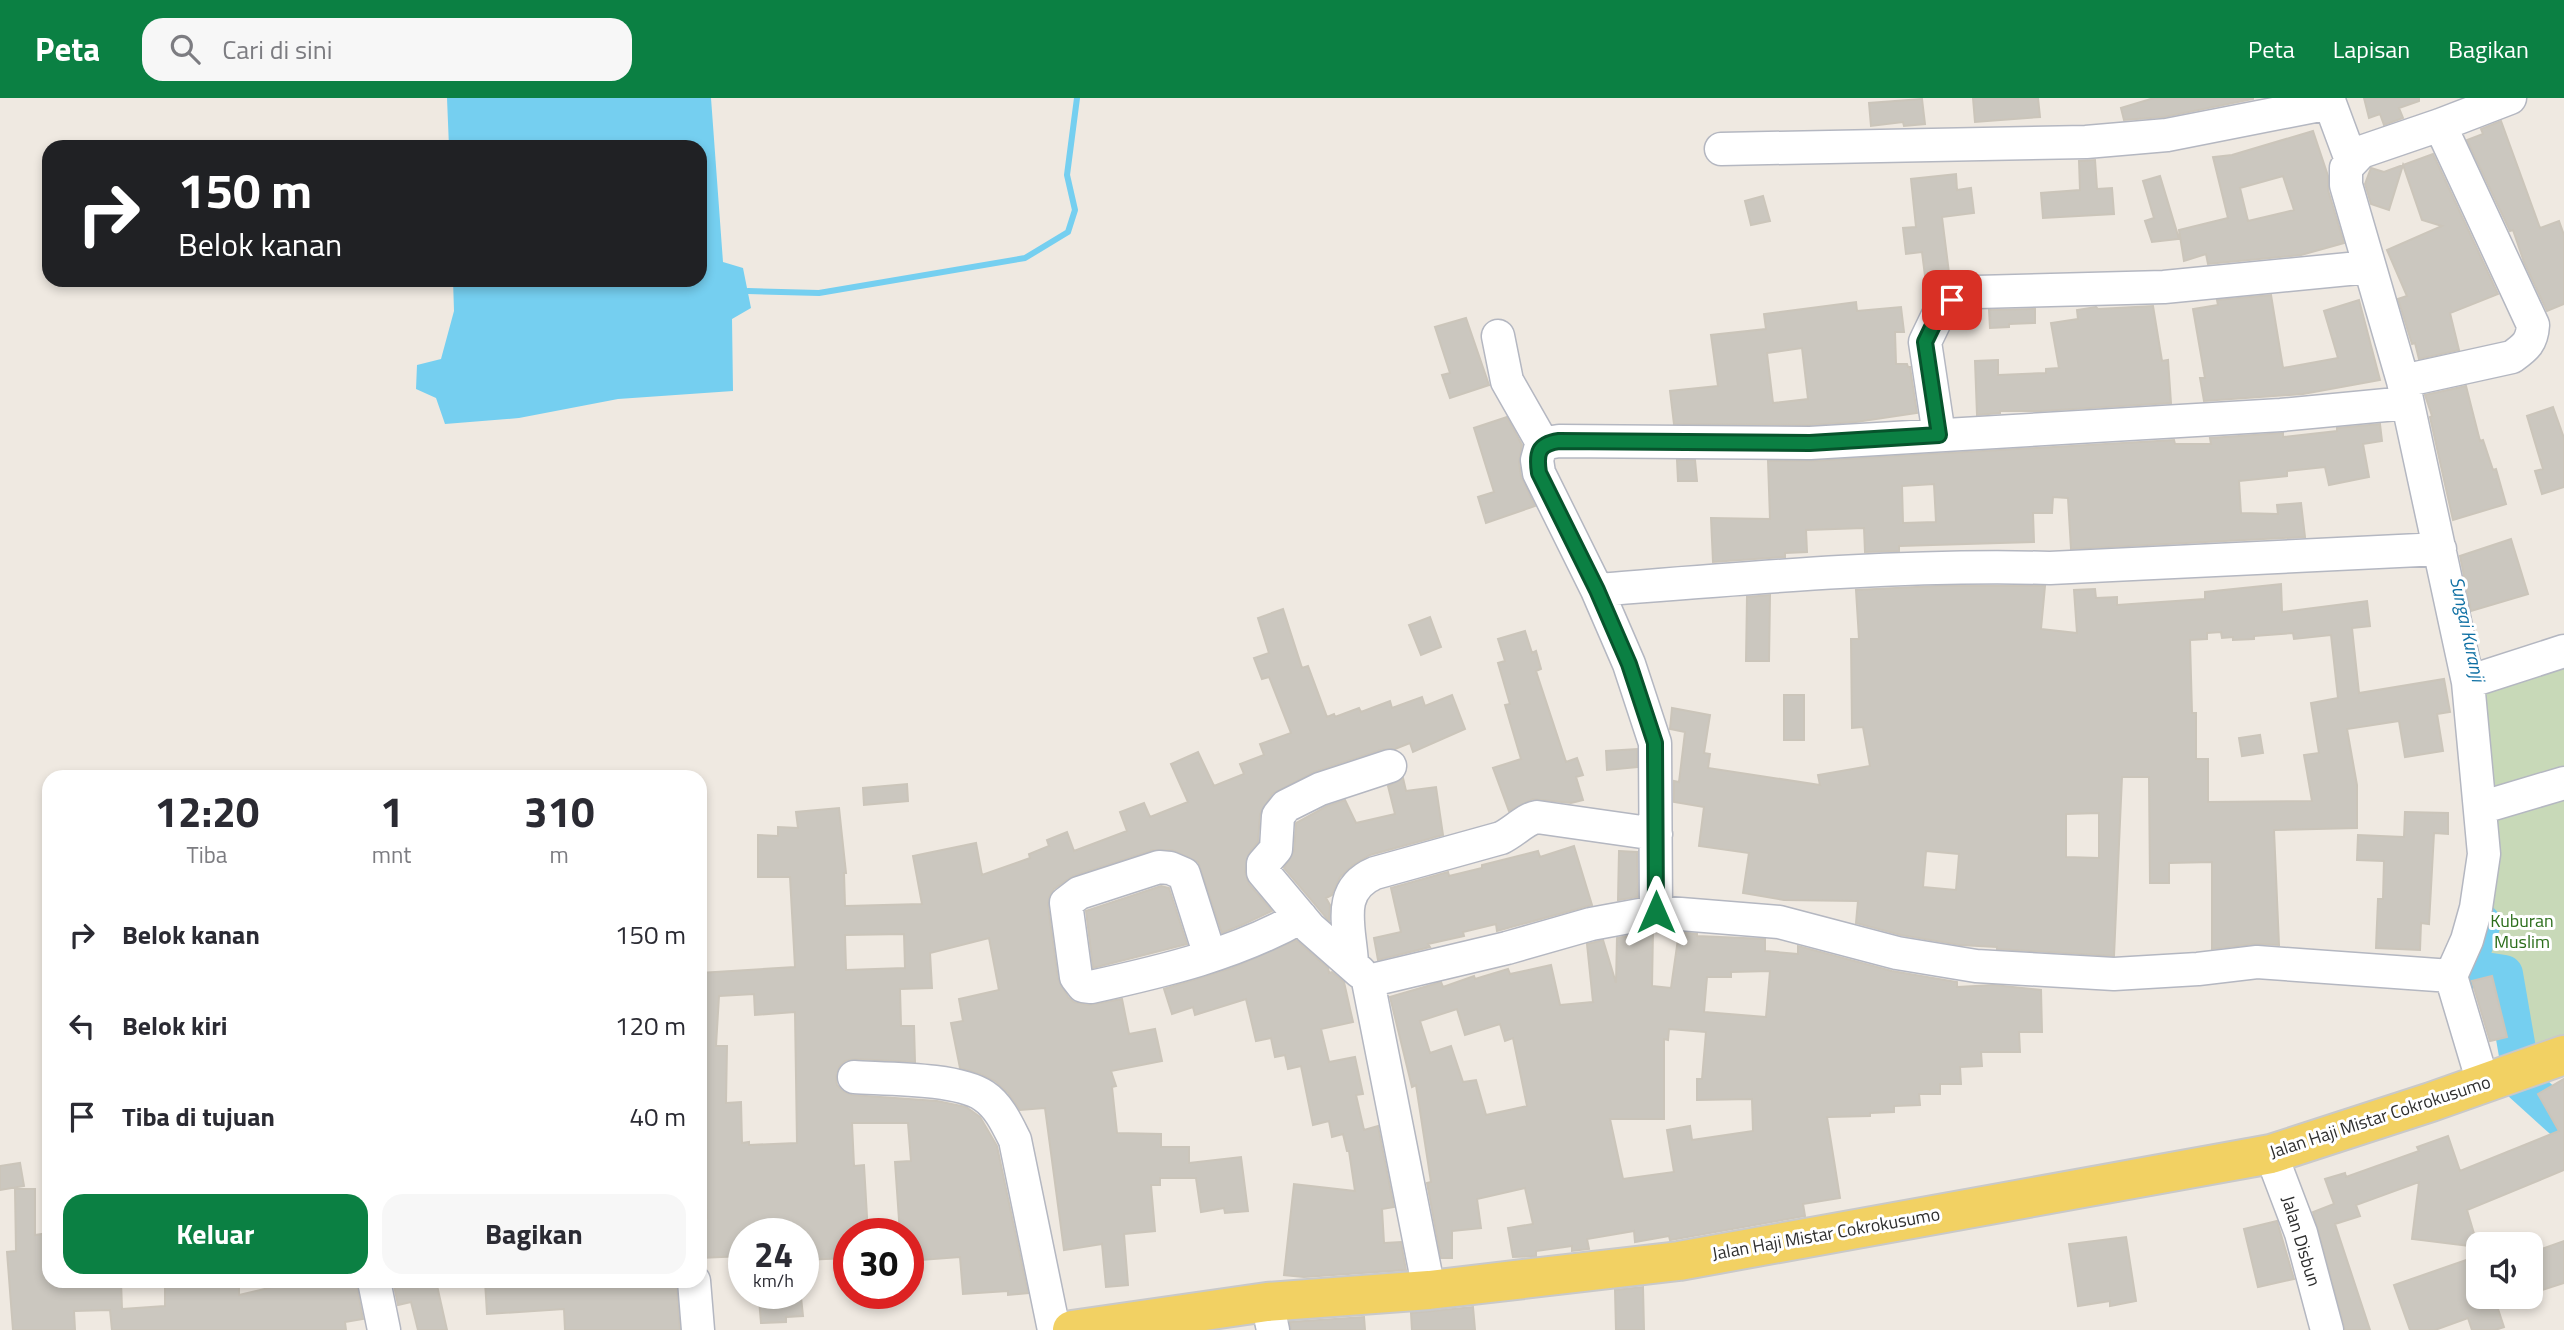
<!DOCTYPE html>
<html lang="id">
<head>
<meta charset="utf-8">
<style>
	:root { --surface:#fff; --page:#f7f7f7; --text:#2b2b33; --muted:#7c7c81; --accent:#0b8043 }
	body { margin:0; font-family:"Titillium Web",sans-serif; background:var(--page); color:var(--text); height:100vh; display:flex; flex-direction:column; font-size:26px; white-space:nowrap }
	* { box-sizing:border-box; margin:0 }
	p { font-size:23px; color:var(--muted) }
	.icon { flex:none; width:38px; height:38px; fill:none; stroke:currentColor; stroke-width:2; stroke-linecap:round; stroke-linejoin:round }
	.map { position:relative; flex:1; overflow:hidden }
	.side { position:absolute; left:42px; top:672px; width:665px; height:518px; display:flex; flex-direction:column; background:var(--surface); border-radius:21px; box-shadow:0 4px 10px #0003 }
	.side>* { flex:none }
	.top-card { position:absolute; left:42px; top:42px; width:665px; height:147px; border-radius:21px; box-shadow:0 4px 10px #0003; background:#202124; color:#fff; overflow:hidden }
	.fabs { position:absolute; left:2466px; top:1134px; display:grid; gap:14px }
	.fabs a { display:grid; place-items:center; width:77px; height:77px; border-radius:14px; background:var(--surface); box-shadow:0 4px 10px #0003; font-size:35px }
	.speed { position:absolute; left:728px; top:1120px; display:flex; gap:14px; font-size:35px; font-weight:700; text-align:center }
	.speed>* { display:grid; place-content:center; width:91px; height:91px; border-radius:50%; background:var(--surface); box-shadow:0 4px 10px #0003; line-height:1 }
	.speed small { font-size:18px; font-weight:400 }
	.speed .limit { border:10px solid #d22; background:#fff; color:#111 }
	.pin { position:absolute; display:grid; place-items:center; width:60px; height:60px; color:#fff; margin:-30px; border-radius:14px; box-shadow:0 4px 10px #0006 }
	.me { position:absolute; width:77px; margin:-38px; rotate:0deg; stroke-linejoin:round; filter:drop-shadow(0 0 5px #0008) }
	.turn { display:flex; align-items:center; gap:24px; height:147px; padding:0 21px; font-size:32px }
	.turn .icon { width:91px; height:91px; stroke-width:2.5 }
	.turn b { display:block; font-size:49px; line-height:60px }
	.eta { display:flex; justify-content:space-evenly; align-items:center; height:119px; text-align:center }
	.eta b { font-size:42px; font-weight:700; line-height:49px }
	.action { display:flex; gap:14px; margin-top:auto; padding:14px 21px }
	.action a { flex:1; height:80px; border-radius:21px; background:var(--accent); color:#fff; font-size:28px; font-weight:700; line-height:80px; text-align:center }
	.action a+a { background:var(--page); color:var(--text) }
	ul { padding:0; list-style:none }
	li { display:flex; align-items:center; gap:21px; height:91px; padding:0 21px }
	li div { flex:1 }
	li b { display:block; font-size:26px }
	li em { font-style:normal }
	header { display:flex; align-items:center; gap:42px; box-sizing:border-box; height:98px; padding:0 35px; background:var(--accent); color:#fff }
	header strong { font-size:33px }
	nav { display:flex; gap:38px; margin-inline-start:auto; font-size:24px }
	.search { width:490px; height:63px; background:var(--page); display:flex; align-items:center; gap:18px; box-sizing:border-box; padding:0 24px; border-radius:21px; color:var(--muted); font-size:26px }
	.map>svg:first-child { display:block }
</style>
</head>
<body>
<header>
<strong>Peta</strong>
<div class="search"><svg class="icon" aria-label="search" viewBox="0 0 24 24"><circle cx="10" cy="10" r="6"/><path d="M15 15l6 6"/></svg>Cari di sini</div>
<nav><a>Peta</a><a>Lapisan</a><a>Bagikan</a></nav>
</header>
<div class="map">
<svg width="2564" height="1232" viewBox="0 0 2564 1232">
	<rect width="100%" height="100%" fill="#efe9e1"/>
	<!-- cemetery -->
	<path fill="#c8d9b8" d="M2564 553V675L2491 689 2479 575Z
		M2564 687V941L2526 951 2501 868 2466 870 2495 704Z"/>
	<!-- water -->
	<path fill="#75cff0" d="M447 0H711L723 164 743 170 751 210 732 221 733 293 618 301 519 320 445 326 436 300 416 291 417 267 441 261 454 213 453 182H700V49H449Z"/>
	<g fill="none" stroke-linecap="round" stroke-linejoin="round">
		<!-- stream -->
		<path stroke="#75cff0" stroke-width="6" d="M748 193 819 195 1025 160 1068 134 1075 112 1067 77 1077 0"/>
		<!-- river -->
		<path stroke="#75cff0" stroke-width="38" d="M2482 825 2466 870 2504 876 2523 986 2564 1023"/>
	</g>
	<!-- building -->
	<path fill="#cbc7bf" stroke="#cbc5ba" stroke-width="2" fill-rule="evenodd" d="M1973 0H2038L2040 19 1975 24Z
		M2154 0H2253V1L2164 19 2124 22 2121 10Z
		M2364 0H2419V3L2399 10 2403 20 2384 27 2380 16 2369 20Z
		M1922 1 1925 26 1904 28 1903 24 1871 28 1869 5Z
		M2501 23 2540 130 2559 123 2564 137V206L2547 213 2524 164 2513 132 2510 133 2467 42 2483 36 2481 31Z
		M2313 33 2328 78V92L2344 145 2301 157 2208 166 2206 156 2184 163 2179 132 2228 120 2213 59 2232 57ZM2283 78 2294 112 2248 123 2240 90Z
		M2433 56 2498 196 2450 215 2459 252 2419 261 2415 245 2412 246 2398 201 2407 198 2387 152 2442 128 2422 122 2403 67 2389 112 2371 106 2365 86 2371 70 2384 74Z
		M2095 62 2097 91 2112 90 2114 116 2043 120 2041 95 2080 92 2079 63Z
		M1956 76 1957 92 1971 90 1974 115 1942 119 1949 175 1925 178 1922 154 1906 156 1903 130 1916 129 1911 81Z
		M2160 78 2179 141 2152 144 2145 123 2154 120 2143 83Z
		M1763 98 1770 123 1751 127 1745 103Z
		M2271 197 2283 270 2338 260 2324 213 2359 202 2380 282 2303 296 2204 303 2200 280H2205L2193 211 2218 207 2217 202Z
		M1856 204 1857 213 1901 209 1904 234H1895L1896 266H1907L1908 269H1910L1917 315 1856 324 1810 327 1674 326 1670 293 1718 288 1711 237 1766 231 1764 216ZM1802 250 1808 301 1773 305 1767 255Z
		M2153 208 2162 263 2168 262 2171 305 2041 313H2000V315L1977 317 1975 263 1998 262V277L2046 275V271L2059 270 2051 225 2078 221 2077 212 2096 209 2098 211Z
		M2035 211V225L2009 226V229L1990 230 1989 212Z
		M1466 220 1489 287 1450 300 1442 277 1450 275 1435 229Z
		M2466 288 2480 343 2483 342 2493 372 2496 371 2506 406 2453 422 2430 319 2432 318 2425 297Z
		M2553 309 2564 340V389L2542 396 2535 373 2543 371 2527 318Z
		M1507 319 1522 347 1519 364 1521 378 1535 408 1486 425 1478 399 1494 394 1474 330Z
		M2380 326 2382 343 2363 346 2369 379 2329 387 2325 369 2287 373V378L2239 383 2241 415 2278 416 2277 407 2301 405 2305 439 2071 451 2068 400 2053 399 2052 415H2033L2034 444 1899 448V453L1865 454 1864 430 1806 432 1807 454 1785 455V459L1713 464 1711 420 1770 421 1768 363H1811L2174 342 2175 346H2211L2210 340 2283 335V339L2337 333V330ZM1934 386 1936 424 1903 425 1902 388Z
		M1677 362H1695L1697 383H1678Z
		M2511 441 2528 496 2471 513 2460 458Z
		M2281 486 2282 514 2367 503 2370 528 2352 530 2359 595 2444 581 2450 614 2437 616 2443 653 2405 659 2399 623 2347 631 2357 687V730L2274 732 2279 847 2255 846 2212 851V764L2169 765V785H2150L2149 679H2122L2114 858 1997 851V849L1960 847 1901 837 1856 825 1858 803 1784 802 1743 795 1749 755 1699 748 1704 709 1674 704V683L1679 684 1685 634 1670 631 1672 610 1710 617 1704 655 1710 656 1708 670 1820 687 1818 677 1870 668 1863 629 1852 630 1851 541H1859L1856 492 1937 488H2045L2041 531 2077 535 2074 492 2095 491 2096 500 2117 499V507L2205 501V494ZM2221 534 2222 540 2233 539V542L2254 541V538L2293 535 2294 541 2331 537 2338 600 2311 605 2319 655 2304 657 2312 703 2208 704V661H2196V615H2192L2190 542 2207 541V535ZM2099 715V760L2066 759V716ZM1926 753 1959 756 1956 792 1923 789Z
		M1770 497 1769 563H1746L1747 499Z
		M1283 511 1302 570 1308 568 1327 619 1334 616 1335 619 1359 610 1361 614 1390 603 1392 610 1422 599 1425 608 1452 597 1465 631 1413 654 1410 645 1395 651H1384L1314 674 1272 696 1260 716 1258 744 1249 755 1245 774 1249 786 1272 813 1244 826 1222 835 1198 764 1172 752H1153L1073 778 1054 791 1049 799 1048 807 1058 881 1068 899 1074 904 1089 907 1122 901 1129 936 1155 931 1162 963 1111 973 1116 988 1112 989 1117 1035 1161 1036V1049H1189V1065L1241 1059 1248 1113 1225 1115 1224 1110 1201 1114 1196 1080H1160V1087H1151L1155 1133 1124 1136 1128 1187 1106 1189 1102 1146 1064 1152 1045 1010 1020 1012 1008 995 995 983 980 976 960 970 951 925 963 923 959 901 999 892 989 840 930 855 932 890 900 891 901 928H914L915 964 854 961 845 963 839 969 836 979 837 987 844 994 852 997 937 1003 966 1009 980 1019 997 1048 1028 1195 1008 1197V1193L963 1196 960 1159 908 1163V1136H900L895 1064 911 1063 908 1025H852L854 1068 864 1067 868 1136H849V1160L803 1162V1131L744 1136V1158L700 1160V1120H707L701 1038 700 875 795 869 790 779H758V737L778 738V729L798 730 796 714 839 710 846 775H844L845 808 922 806 913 758 976 745 982 777 1030 760 1029 756 1049 748 1047 742 1067 734 1074 753 1127 733 1120 714 1144 705 1150 719 1188 704 1171 666 1198 654 1214 688 1244 676 1240 666 1264 657 1260 646 1291 635 1269 579 1262 581 1254 560 1269 555 1258 520ZM904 836 905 870 846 872 845 837ZM754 896 755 917 795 914 797 1045 749 1047V1044L742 1045 741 1004 726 1005 727 948H716L719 898Z
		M1430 519 1441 549 1421 557 1409 527Z
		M1525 533 1532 555 1536 553 1541 571 1536 573 1566 664 1577 660 1583 677 1576 679 1583 702 1571 705 1533 701 1509 713 1493 670 1521 661 1505 607 1510 606 1498 565 1505 563 1498 541Z
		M1784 597H1804V642H1784Z
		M2260 637 2263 655 2242 658 2239 640Z
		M1637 651V669L1607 672 1606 653Z
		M1403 680 1406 693 1436 689 1443 737 1370 757 1353 767 1340 779 1332 797 1326 800 1330 807 1329 823 1284 770 1294 753 1296 725 1327 708 1345 702 1356 725 1395 716 1388 688Z
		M907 686 908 703 864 707 863 690Z
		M2405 714 2448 715V736L2434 735 2429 826 2421 825 2420 852 2376 850 2378 801H2383L2384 763 2357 762 2358 737 2404 739Z
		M1574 748 1592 807 1497 833 1496 826 1463 834 1464 838 1428 846 1430 849 1378 862 1374 840 1401 834 1391 790 1448 774 1449 778 1482 770V767L1538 753 1540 759Z
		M1619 753 1637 754 1638 799 1618 802Z
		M1161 788 1169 790 1187 846 1093 870 1086 813Z
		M1653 833 1652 888 1671 890 1679 834 1697 836V838L1765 841V853L1798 856V848L1892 873 1957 884V889L1994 887 2041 892 2042 934H2019L2020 954H1981L1982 968 1960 969 1961 986H1940V996H1919L1920 1007 1894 1008V1014L1870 1015V1018L1827 1019 1840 1100 1803 1106 1805 1118 1670 1142 1669 1138 1635 1144 1634 1133 1587 1141 1589 1151 1572 1153V1148L1536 1153V1158L1513 1159 1508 1130 1533 1126 1525 1090 1477 1101 1481 1130 1452 1133V1160H1441L1427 1085 1431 1084 1416 987 1412 989 1390 899 1441 884 1443 889 1474 878 1475 881 1508 871 1510 876 1551 867 1560 907 1593 904 1587 846 1603 842 1616 885 1617 840ZM1770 873 1766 919 1704 914 1707 879H1731V874ZM1457 911 1465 937 1500 926 1505 943 1513 940 1527 1008 1486 1017 1476 982 1463 984 1451 948 1430 955 1420 923ZM1669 931 1706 934 1702 981H1697V1002L1752 1001 1753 1033 1692 1042 1690 1028 1667 1032 1674 1074 1623 1081 1610 1021H1664V941L1668 942Z
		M1296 842 1328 870 1329 875 1332 874 1344 884 1353 924 1321 931 1329 964 1355 959 1363 996 1356 997 1364 1032 1378 1028 1394 1109 1382 1111 1384 1145 1401 1144 1406 1172 1304 1179 1284 1177 1294 1086 1355 1093 1349 1053H1347L1343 1036 1332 1039 1329 1023 1313 1027 1301 968 1288 971 1285 957 1275 959 1271 940 1256 943 1246 901 1195 917 1193 909 1172 916 1164 891 1232 870Z
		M2492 878 2507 939 2490 943 2472 883Z
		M2564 981V1072L2467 1112 2478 1149 2412 1141 2419 1084 2356 1107 2360 1118 2335 1126 2370 1232H2345L2313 1114 2334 1106 2325 1081 2345 1075 2346 1079 2419 1053 2417 1049 2448 1038 2460 1073 2559 1033 2538 996Z
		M20 1065 24 1088 0 1092V1068Z
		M15 1091H35V1137L49 1135V1183H121L122 1211 165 1208V1183H239V1197L277 1188V1183H356L363 1221 345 1224 346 1232H112L110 1212 74 1213 75 1232H13L7 1154 16 1153Z
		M2277 1123 2294 1181 2258 1189 2244 1131Z
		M2126 1139 2136 1203 2110 1208V1203L2078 1208 2069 1146Z
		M2564 1143V1185L2530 1196V1155Z
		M2478 1158V1199H2494L2504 1229 2495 1232H2472L2468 1220 2435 1232H2410L2394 1187Z
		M393 1183H436L447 1232H418L411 1204 398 1207Z
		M485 1183H676L680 1232H565L564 1211 487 1216Z
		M1643 1189 1644 1232H1616L1615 1192Z
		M801 1199 803 1218 786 1219V1224L761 1225 759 1201Z
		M1473 1209 1475 1232H1412L1411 1215Z
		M1364 1219 1365 1232H1291L1290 1224Z"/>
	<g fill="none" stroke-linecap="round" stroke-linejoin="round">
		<defs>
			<path id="minor" d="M2328 0 2351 62
				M1721 51 2086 44 2167 37 2330 5
				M1498 238 1507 283 1544 348
				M2403 283 2512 259C2526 249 2532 244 2533 227L2440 27
				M1939 337 1925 244 1937 219 1952 202 1977 194 2164 189 2369 169
				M1597 492C1747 480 1899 466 2050 470L2440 451
				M2468 584 2564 553
				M2480 710 2564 685
				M1656 814 1655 645 1629 566 1597 492 1539 375 1537 362 1540 351 1547 345 1559 343 1810 345 2281 317 2407 305
				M1210 858 1184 776 1170 770 1159 769 1079 795 1066 805 1076 879 1083 888 1091 889C1164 873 1236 856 1301 819
				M1352 865C1350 829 1335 792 1375 775L1501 740C1514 734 1525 721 1537 719L1656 736
				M1360 874 1310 830 1263 774V766L1276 751 1278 718 1286 708 1320 691 1390 668
				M854 979C887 981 958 980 984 998 999 1008 1007 1026 1015 1042L1054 1232
				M2483 985 2451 878 2467 842 2476 810 2484 756 2468 584 2403 283 2346 87V70L2361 54 2440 27 2510 0
				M2271 1056 2301 1135 2327 1232
				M374 1183 384 1232
				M694 1183 698 1232
				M1429 1192 1368 883 1507 850 1591 826 1656 814 1779 824 1897 855 1976 868 2114 876 2198 871 2257 864 2451 878
				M1267 1204 1273 1232"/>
			<path id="major" d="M1072 1232 1267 1204 1429 1192 1679 1163 2271 1056 2431 1004 2564 957"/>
		</defs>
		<!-- minor casing -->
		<use href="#minor" stroke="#b4b7c1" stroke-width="35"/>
		<!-- major casing -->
		<use href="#major" stroke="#c9c9c9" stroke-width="42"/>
		<!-- minor -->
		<use href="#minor" stroke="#fff" stroke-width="32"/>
		<!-- major -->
		<use href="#major" stroke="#f2d163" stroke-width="38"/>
	</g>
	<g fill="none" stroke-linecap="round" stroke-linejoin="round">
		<defs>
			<path id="route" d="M1656 814 1655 645 1629 566 1597 492 1539 375C1536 355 1538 346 1559 343L1810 345 1939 337 1925 244 1937 219 1952 202"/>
		</defs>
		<!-- route casing -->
		<use href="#route" stroke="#07532c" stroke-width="18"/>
		<!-- route -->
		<use href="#route" stroke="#0b8043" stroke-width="12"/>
	</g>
	<g text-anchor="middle" stroke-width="6" stroke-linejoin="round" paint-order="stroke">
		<!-- park labels -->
		<g font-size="18" fill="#2c6e1b" stroke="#fff">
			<text x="2522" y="829">Kuburan<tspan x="2522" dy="21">Muslim</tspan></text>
		</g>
		<!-- street labels -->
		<g font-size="18" fill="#2e2e2e" stroke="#fff">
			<text transform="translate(2380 1019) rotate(-18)" y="6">Jalan Haji Mistar Cokrokusumo</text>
			<text transform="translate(1826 1136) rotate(-10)" y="6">Jalan Haji Mistar Cokrokusumo</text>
			<text transform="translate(2301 1143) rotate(73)" y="6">Jalan Disbun</text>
		</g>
		<!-- water labels -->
		<g font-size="19" font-style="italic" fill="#0d6fa3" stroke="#fff">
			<text transform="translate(2468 531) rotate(78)" y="7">Sungai Kuranji</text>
		</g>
	</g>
</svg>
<div class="fabs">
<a><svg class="icon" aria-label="sound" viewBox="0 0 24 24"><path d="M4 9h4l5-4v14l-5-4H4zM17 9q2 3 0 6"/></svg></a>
</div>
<div class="speed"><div>24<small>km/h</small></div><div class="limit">30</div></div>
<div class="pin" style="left:1952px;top:202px;background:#d93025"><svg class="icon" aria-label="arrive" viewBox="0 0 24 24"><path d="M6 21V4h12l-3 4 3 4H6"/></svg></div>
<svg class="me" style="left:1656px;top:814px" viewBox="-20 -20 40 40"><path d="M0-17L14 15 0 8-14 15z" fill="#0b8043" stroke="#fff" stroke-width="4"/></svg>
<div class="top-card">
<div class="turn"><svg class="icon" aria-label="right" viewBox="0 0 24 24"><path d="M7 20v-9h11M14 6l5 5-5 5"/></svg><div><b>150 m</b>Belok kanan</div></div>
</div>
<section class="side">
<div class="eta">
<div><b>12:20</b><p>Tiba</p></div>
<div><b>1</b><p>mnt</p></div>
<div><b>310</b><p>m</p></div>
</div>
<ul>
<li><svg class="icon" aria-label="right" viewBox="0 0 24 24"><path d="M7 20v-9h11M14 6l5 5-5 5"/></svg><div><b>Belok kanan</b></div><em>150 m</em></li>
<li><svg class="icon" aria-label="left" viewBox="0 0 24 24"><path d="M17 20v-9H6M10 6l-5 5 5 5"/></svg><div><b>Belok kiri</b></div><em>120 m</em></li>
<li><svg class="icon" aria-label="arrive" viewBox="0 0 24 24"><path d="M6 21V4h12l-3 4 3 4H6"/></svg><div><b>Tiba di tujuan</b></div><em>40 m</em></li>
</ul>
<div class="action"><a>Keluar</a><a>Bagikan</a></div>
</section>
</div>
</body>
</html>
